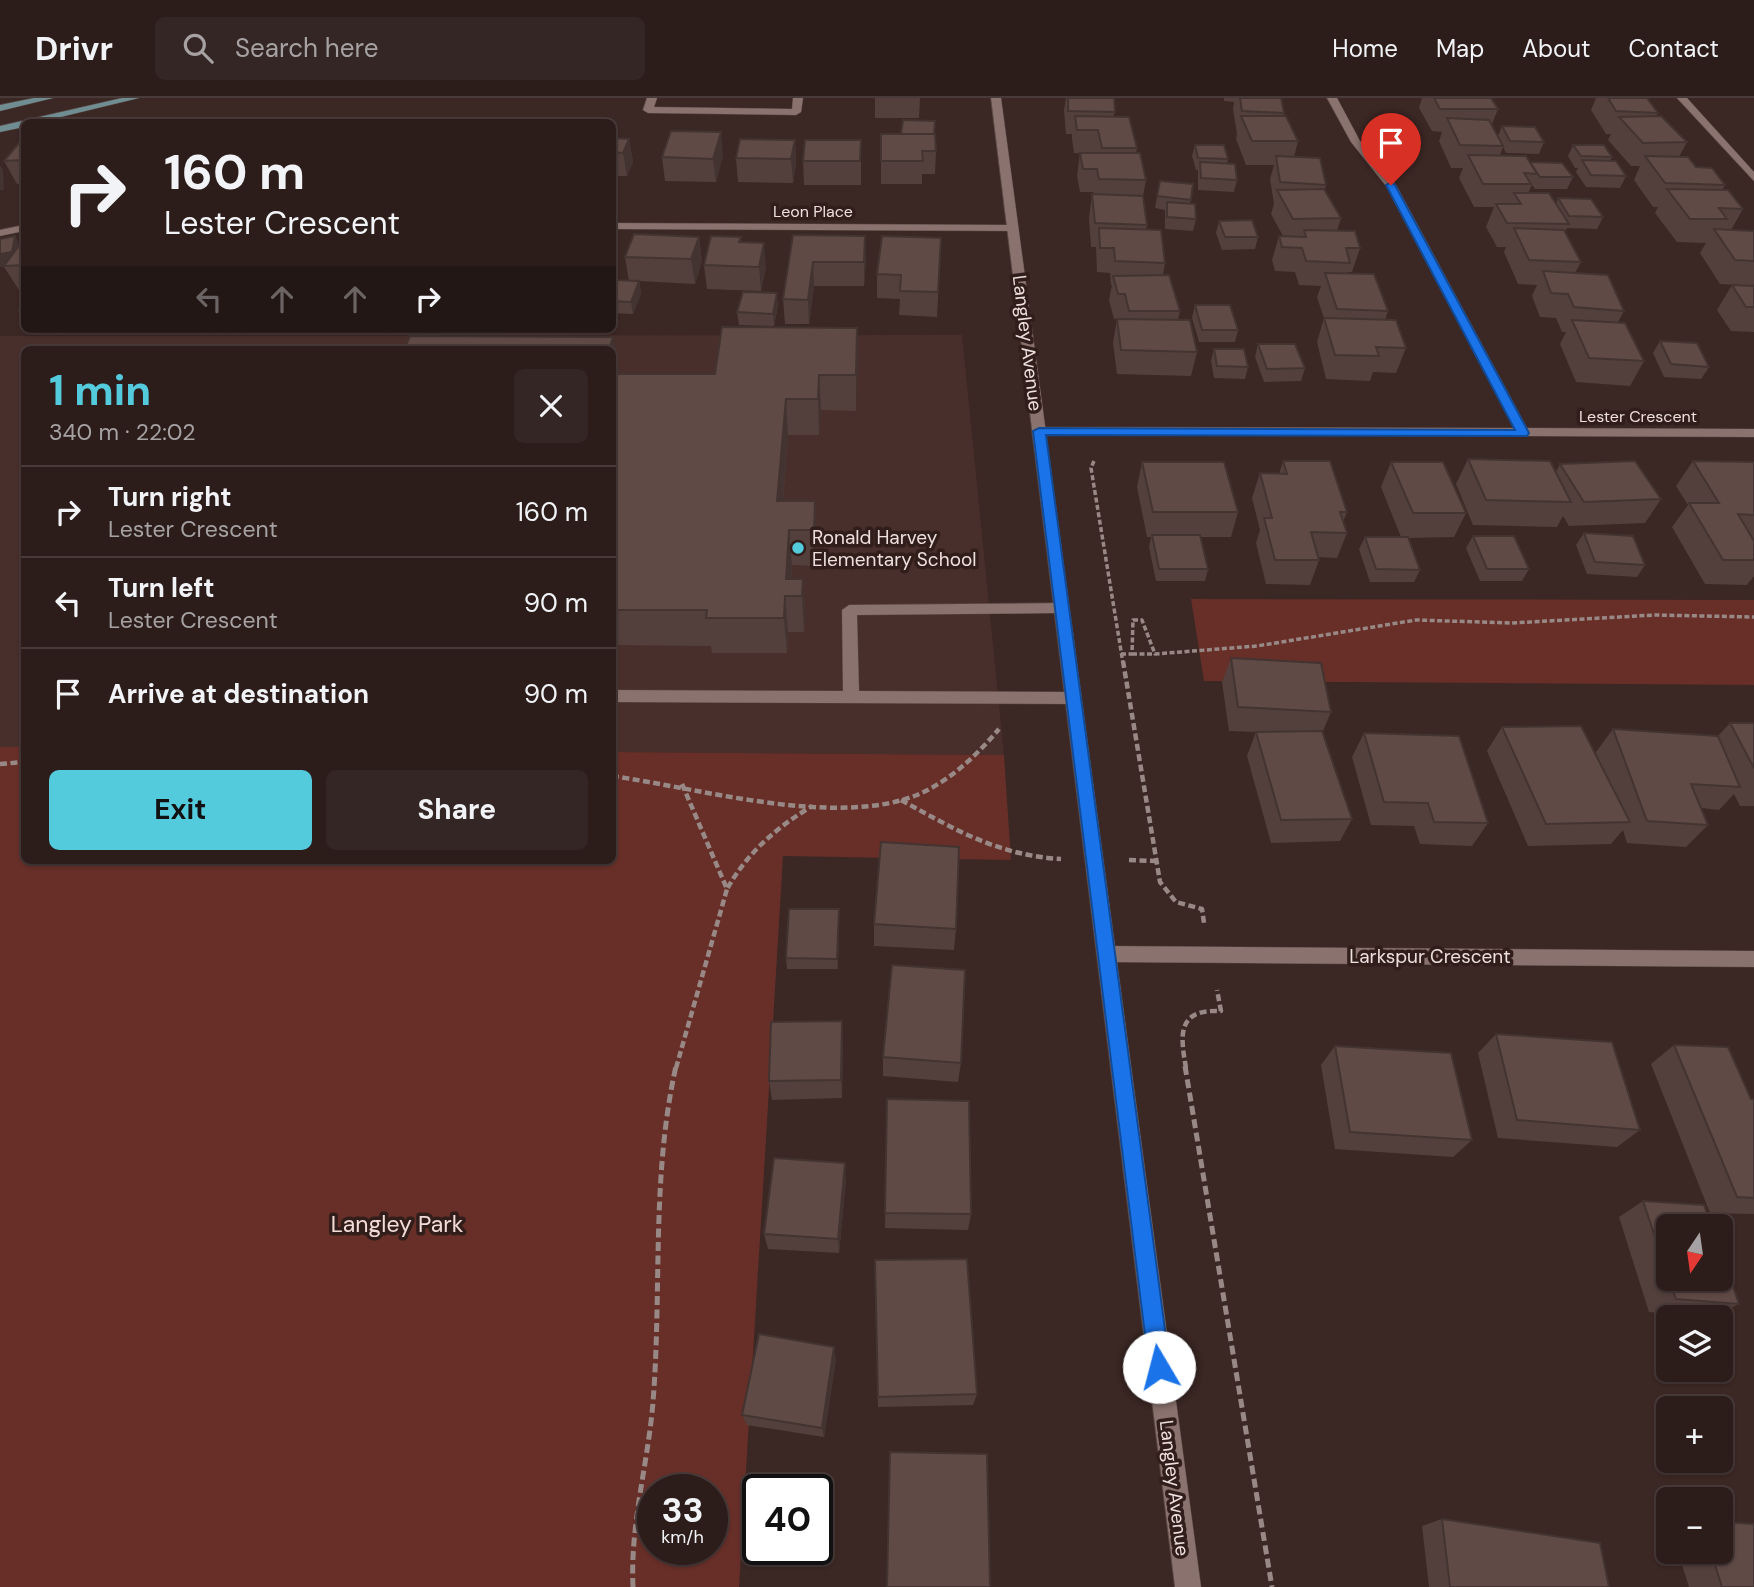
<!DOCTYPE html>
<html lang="en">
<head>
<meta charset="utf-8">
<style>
	:root { --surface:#2c1d1b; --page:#342624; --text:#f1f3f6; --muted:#a6a2a3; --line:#483b3a; --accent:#54cadd }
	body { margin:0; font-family:"DM Sans",sans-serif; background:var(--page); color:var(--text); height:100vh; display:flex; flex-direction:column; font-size:26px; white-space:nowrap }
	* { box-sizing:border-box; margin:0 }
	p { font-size:23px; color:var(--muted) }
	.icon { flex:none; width:38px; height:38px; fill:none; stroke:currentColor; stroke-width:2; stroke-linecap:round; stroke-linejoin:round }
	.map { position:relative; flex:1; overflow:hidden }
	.side { position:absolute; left:21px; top:248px; width:595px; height:518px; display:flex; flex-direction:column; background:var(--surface); border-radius:10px; box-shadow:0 2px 5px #0004,0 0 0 2px var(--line) }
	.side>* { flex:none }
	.hud { position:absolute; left:21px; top:21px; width:595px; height:214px; border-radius:10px; box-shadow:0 2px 5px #0004,0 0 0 2px var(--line); background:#2c1d1b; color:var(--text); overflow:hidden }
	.needle { width:46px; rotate:193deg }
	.fabs { position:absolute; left:1656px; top:1116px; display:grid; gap:14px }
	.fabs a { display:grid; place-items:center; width:77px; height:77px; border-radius:10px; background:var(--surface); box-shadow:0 2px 5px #0004,0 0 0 2px var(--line); font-size:35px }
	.speed { position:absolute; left:637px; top:1376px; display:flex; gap:14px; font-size:35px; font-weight:700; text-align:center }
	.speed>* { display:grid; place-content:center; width:91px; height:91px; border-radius:50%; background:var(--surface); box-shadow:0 2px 5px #0004,0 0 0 2px var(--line); line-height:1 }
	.speed small { font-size:18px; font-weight:400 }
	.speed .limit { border:4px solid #111; border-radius:10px; background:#fff; color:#111 }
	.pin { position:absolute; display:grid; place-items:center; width:60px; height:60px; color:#fff; margin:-72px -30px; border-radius:50% 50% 50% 0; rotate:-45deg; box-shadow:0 0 7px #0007 }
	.pin .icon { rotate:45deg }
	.me { position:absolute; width:77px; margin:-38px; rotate:352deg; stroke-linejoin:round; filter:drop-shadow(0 0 5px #0008) }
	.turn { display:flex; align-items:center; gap:24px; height:147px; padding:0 28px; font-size:32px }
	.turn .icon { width:91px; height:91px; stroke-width:2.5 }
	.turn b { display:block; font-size:49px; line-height:60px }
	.lanes { display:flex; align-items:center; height:66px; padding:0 28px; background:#0003; justify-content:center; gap:35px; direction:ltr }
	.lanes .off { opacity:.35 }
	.round { display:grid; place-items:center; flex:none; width:74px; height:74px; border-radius:10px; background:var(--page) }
	.head { display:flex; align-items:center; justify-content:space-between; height:119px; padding:0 28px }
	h1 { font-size:42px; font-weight:700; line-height:52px; color:var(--accent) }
	.primary-button { display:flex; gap:14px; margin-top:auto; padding:14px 28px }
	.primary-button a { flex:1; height:80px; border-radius:10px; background:var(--accent); color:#111; font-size:28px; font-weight:700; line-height:80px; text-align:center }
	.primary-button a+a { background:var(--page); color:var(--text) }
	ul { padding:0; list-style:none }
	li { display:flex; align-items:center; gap:21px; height:91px; padding:0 28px; border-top:2px solid var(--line) }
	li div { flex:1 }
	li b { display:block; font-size:26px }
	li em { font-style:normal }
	header { display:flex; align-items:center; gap:42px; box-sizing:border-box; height:98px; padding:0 35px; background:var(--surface); border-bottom:2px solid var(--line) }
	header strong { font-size:33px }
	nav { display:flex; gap:38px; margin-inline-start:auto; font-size:24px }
	.search { width:490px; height:63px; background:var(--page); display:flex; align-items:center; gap:18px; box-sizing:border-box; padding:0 24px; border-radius:10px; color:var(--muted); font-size:26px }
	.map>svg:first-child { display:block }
</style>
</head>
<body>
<header>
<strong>Drivr</strong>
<div class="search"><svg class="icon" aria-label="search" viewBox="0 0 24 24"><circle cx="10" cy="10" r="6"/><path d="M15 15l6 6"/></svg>Search here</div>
<nav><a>Home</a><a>Map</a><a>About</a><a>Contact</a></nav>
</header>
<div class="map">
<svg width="1754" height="1489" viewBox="0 0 1754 1489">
	<rect width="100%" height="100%" fill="#3b2724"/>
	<!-- built -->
	<path fill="#492f2b" d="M962 237 1004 657 613 654 612 252H24V649H0V238Z"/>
	<!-- green -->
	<path fill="#672f28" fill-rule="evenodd" d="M1191 501 1754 502V587L1204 583Z
		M0 649H24V763H612L613 654 1004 657 1011 762 783 758 739 1489H0ZM653 1391H712V1451H653Z"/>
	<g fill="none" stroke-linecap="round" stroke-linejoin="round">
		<defs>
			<path id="service" d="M647 0H657L654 9 792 11 793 0H803L801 14 796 17 648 15 643 12Z
				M1060 505 1067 510 1060 515 857 517 859 593 1071 594 1079 600 1071 606 612 604V592L843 593 842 512 849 507Z"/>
			<path id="minor" d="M1327 0H1337L1360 43 1396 87 1527 330 1754 331V339L1034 336V330L1039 329 1514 330 1386 88 1351 44Z
				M1677 0H1687L1754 74V83Z
				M612 125 1014 127 1019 130 1014 133 612 131Z
				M24 127V133L0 138V132Z
				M1106 848 1754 853V869L1106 864 1099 862 1097 856 1099 850Z"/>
			<path id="tertiary" d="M991 0H1001L1201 1489H1175Z"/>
			<path id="secondary" d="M34 0H53L0 13V7Z
				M122 0H139L40 24H24V29L0 34V28Z"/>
		</defs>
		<!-- service casing -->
		<use href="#service" stroke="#574643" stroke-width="1"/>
		<!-- minor casing -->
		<use href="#minor" stroke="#574643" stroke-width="1"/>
		<!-- tertiary casing -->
		<use href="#tertiary" stroke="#574643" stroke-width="1"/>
		<!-- secondary casing -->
		<use href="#secondary" stroke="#574643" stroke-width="1"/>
		<!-- path-far2 -->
		<path stroke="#998986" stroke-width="3.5" stroke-dasharray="5 2.5" stroke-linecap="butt" d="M1094 363 1091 370 1123 565
			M1121 556H1132L1133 522H1142L1155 556 1257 548 1416 522 1512 525 1655 517 1754 519
			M1132 556H1155"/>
		<!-- path-far1 -->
		<path stroke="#998986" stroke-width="4.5" stroke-dasharray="7 3.5" stroke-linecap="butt" d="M1123 563 1160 784 1176 804 1202 811 1204 825
			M0 666 24 664
			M612 678C699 690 834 730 917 697 950 683 976 658 999 631
			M682 686 727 791C748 754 776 730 812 708
			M901 702C956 732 997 757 1061 761
			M1129 762 1155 763
			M676 970 727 791
			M1186 970C1180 936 1177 911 1221 913L1217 892"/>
		<!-- path -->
		<path stroke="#998986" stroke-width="5" stroke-dasharray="9 4.5" stroke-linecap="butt" d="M1185 968 1272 1489
			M633 1489C630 1426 648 1366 653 1304 662 1192 651 1079 676 968"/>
		<!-- service -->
		<use href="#service" fill="#8a726e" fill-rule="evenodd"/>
		<!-- minor -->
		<use href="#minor" fill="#8a726e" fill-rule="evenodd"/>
		<!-- tertiary -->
		<use href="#tertiary" fill="#8a726e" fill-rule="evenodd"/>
		<!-- secondary -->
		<use href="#secondary" fill="#708e92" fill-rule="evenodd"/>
	</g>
	<!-- wall -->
	<path fill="#53403c" d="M875 0H920L919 20H875Z
		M1066 0H1114V19L1137 50 1136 55 1146 82 1143 98 1147 127 1146 131 1165 165 1163 177 1180 213 1178 222 1197 254 1191 278 1117 276 1113 245 1117 221H1120H1114L1109 202 1112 187H1111L1110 175 1097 174 1096 149H1091L1089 120 1092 96H1094L1093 94H1080L1077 78 1080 55H1074L1072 41V36H1066L1064 12Z
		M1224 0H1281L1284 15 1283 18 1298 43 1294 59 1326 87 1325 92 1341 120 1337 133 1360 150 1352 174H1347V176L1388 213 1385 222 1406 250 1396 275 1373 274 1370 283 1326 281 1317 244 1324 220 1317 199 1321 188 1299 187 1295 174 1275 173 1272 162 1279 138H1283L1271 116 1274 106 1270 81 1274 67H1246L1236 41 1237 36 1233 11 1234 4 1224 3Z
		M1422 0H1491L1498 11 1492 26 1498 38 1502 28 1544 44 1539 56 1506 55 1503 49 1500 57 1530 65 1573 79 1567 91H1535L1532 87 1528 95 1556 106 1558 100 1603 119 1597 131 1567 130 1565 133 1581 164 1575 175 1624 213 1618 224 1644 263 1630 288 1576 284 1560 246 1566 234H1562L1556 220 1540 219 1532 198 1537 187 1518 186 1504 154 1506 149H1497L1486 129 1494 109H1474L1459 80 1463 70H1451L1439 43 1442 34 1432 33 1419 10Z
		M1581 0H1647L1658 15 1656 18 1687 44 1679 59 1725 87 1722 92 1743 111 1731 132 1754 133V234L1731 233 1717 212 1732 187H1742L1720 186 1700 155 1706 145 1677 144 1655 115 1658 109H1653L1634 82 1640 68H1631L1608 42 1611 36H1606L1591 12 1596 0Z
		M881 36H935L936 53 935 76H922V86H881Z
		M24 39V86H17L4 63Z
		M612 40 629 41 633 64 627 78H612Z
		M795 42 796 65 793 85 738 84 736 60Z
		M861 42V87H804L803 63Z
		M1195 47 1228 61 1227 66 1237 82 1234 94 1198 92V72H1196L1192 58Z
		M1573 47 1612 59 1610 63 1626 78 1620 90 1586 89 1576 74 1578 70H1575L1568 58Z
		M723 57 716 84 665 83 662 59Z
		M1160 83 1193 86 1190 106 1196 121 1193 133 1165 131V112L1155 110Z
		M1219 123 1258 139 1255 151 1222 152 1216 135Z
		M793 137 866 162 864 188H814L809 226H785L783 201Z
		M15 138 19 146 24 142V192H19L4 169H0V141Z
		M699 139 702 163 695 186 639 183 641 196 633 216 612 215V182L629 183 625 159Z
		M741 139V144L766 169 761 193 707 191 704 167Z
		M941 140 937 219 899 217 900 201 877 200V176Z
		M24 202V222L19 213Z
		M778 207 774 228 739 227 737 214Z
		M1195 207 1238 232 1235 244H1199L1192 220Z
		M857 230 856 313 821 312 819 337H788L783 403H815L817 439 815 468 792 467 791 481H803L805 516 804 534H788L787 555H712L711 548 612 547V252L619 276H715Z
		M1660 243 1709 269 1701 281 1664 279 1653 255Z
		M1258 246 1305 270 1301 283 1264 284 1255 259Z
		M1214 251 1248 269 1245 281 1214 280 1211 263Z
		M1468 361 1556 374 1560 366 1661 401 1645 425 1569 428 1563 418 1557 429 1473 427 1456 386Z
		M1283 363 1347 414 1343 424 1347 435 1337 460 1318 459 1319 462 1310 487 1266 486 1256 445 1260 432 1252 400 1260 375 1279 376Z
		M1693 363 1754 364V478L1747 487 1705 486 1672 429 1688 407 1676 388Z
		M1142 364 1238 414 1231 439H1200L1208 471 1205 483H1156L1149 449 1151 439H1147L1137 389Z
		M1391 364 1466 415 1454 439 1409 440 1420 472 1414 484H1370L1359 451 1365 439H1401L1381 389Z
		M1584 435 1645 467 1637 479 1587 476 1576 447Z
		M1473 438 1529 471 1522 483H1480L1466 450Z
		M1231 560 1331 614 1323 633 1352 721 1340 743 1271 745 1247 658 1256 634 1229 633 1222 584Z
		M1730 625H1754V708H1740L1734 696 1719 712 1701 710 1708 727 1686 749 1627 745 1623 732 1611 746 1528 748 1487 653 1502 629 1597 659 1596 654 1613 631 1718 638Z
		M1364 635 1488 725 1472 748 1420 746 1414 728 1371 727 1352 659Z
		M839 822 838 871H787L786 860Z
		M874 826 956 831 954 852 874 848Z
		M1496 936 1640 1032 1617 1049 1498 1040 1478 955Z
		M843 943 842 1000 772 1002 769 983Z
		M1674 947 1751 1001H1754V1116L1710 1115 1651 966Z
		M1335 948 1472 1042 1453 1059 1335 1051 1321 967Z
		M883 959 961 965 958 984 883 978Z
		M887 1001 971 1116 968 1132 885 1130Z
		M846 1081 839 1155 768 1151 764 1136Z
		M1643 1103 1668 1129V1181H1720L1739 1206 1711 1219 1649 1214 1619 1119Z
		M875 1162 977 1296 973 1307 878 1309Z
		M836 1261 824 1339 747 1327 742 1317Z
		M1442 1421 1609 1489H1429L1422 1428Z
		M1678 1454H1720L1754 1489H1689Z"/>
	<!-- shaded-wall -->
	<path fill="#433431" d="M721 34 723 57 716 84 713 61Z
		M629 41 633 64 627 78 623 55Z
		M795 42 796 65 793 85 791 61Z
		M0 67 3 72 4 92H0Z
		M15 138 22 151 4 168V169H0V156Z
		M865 138 866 162 864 188V164Z
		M699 139 702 163 695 186 691 161Z
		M764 145 766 169 761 193 759 169Z
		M813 164 814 188 809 226 808 202Z
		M639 183 641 196 633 216 631 204Z
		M777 195 778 207 774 228 773 216Z
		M857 230 858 265 856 313V277Z
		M613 239 620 275 612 300V252H609Z
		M819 277 821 312 819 337 818 301Z
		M786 301 788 337 780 439 777 403Z
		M815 403 817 439 815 468 814 432Z
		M789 432 792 467 790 498 786 481Z
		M803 481 805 516 804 534 802 498Z
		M785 498 788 534 787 555 784 520Z
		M839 811V822L838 871 837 861Z
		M842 923 843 943 842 1000 841 982Z
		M845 1065 846 1081 839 1155 838 1141Z
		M834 1249 836 1261 824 1339 822 1330Z"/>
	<!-- building -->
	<path fill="#604a46" stroke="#433431" stroke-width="2" d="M1068 0H1114L1115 14 1068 13Z
		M1240 0H1281L1284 15 1242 13Z
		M1434 0H1491L1498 11H1440Z
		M1608 0H1647L1658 15 1616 13Z
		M1075 18 1129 19 1137 50H1102L1098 32H1077Z
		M1241 18H1286L1298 43H1252Z
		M1661 18 1687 44 1643 45 1619 19Z
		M211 20 209 24H169L171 22Z
		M1447 20 1489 22 1503 48 1460 47Z
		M255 22H284L282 24H254Z
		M362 22 395 24H360Z
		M903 22 935 23 934 36H901Z
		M1502 28 1535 29 1544 44 1510 43Z
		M671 33 721 34 713 61 662 59Z
		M881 36H935L936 53H922L923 63H881Z
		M24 39V62L4 63Z
		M612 40 629 41 623 55 612 54Z
		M740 41 795 42 791 61 736 60Z
		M805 42H861L860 63H803Z
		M1195 47H1224L1228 61 1198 60Z
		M1573 47H1604L1612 59 1581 58Z
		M1080 55H1140L1146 82 1099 81 1097 71H1083Z
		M1468 57 1526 58 1537 76 1524 75 1531 86H1483Z
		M1276 58 1320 60 1326 87 1280 84Z
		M1645 58 1688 59 1696 69 1712 70 1725 87 1665 85Z
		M1582 62 1616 63 1626 78 1591 77Z
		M1200 64 1235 66 1237 82 1201 80Z
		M1530 64 1562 65 1573 79H1540Z
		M1160 83 1193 86 1191 102 1157 98Z
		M1324 91 1341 120 1293 121 1277 92Z
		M1667 91 1728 92 1743 111 1719 110 1727 121H1690Z
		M1514 95H1549L1569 126 1507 125 1496 106H1521Z
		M1092 96 1143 98 1147 127 1095 125Z
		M1558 100 1591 101 1603 119 1569 118Z
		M1167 104 1195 106 1196 121 1167 119Z
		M1252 122 1258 139H1225L1219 123Z
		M1099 130 1161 132 1165 165 1115 163 1114 150H1100Z
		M1514 130 1564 132 1581 164 1529 162Z
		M1714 131 1754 133V163L1735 162Z
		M1304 132 1355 133 1360 150H1346L1350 165 1306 163 1302 150 1282 149 1279 138 1306 139Z
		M634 136 699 139 691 161 625 159Z
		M793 137 865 138 864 164H813L808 202 783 201Z
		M15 138 12 154 0 156V141Z
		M711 138 741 139 739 144 764 145 759 169 704 167Z
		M882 138 941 140 938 194 900 193 901 177 877 176Z
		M23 142H24V167L4 168Z
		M1543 173 1608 177 1624 213 1574 209 1568 196 1551 195Z
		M1325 175 1374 176 1388 213 1337 211Z
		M1169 177 1180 213H1129L1125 196H1118L1113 178Z
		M612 182 639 183 631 204 612 203Z
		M1732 187 1754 188V209H1746Z
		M743 194 777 195 773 216 737 214Z
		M24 202V213H19Z
		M1195 207H1230L1238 232H1202Z
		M1324 220 1396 222 1406 250 1376 249 1379 258 1335 257Z
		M1117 221 1190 222 1197 254 1121 252Z
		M1572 222 1625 225 1644 263 1589 260Z
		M722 229 857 230 856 277H819L818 301H786L777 403H815L814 432H789L786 481H803L802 498H785L784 520H706L707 512H612V276H715Z
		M410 238 613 239 609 252H404Z
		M1660 243 1697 245 1709 269 1671 266Z
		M1258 246H1295L1305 270 1267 271Z
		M1214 251H1244L1248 269 1217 268Z
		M1468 361 1550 363 1571 404 1486 402Z
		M1283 363H1330L1347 414H1340L1347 435 1311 434 1319 462H1275L1264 420H1272L1260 375 1287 376Z
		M1635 363 1661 401 1584 404 1560 366Z
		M1693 363 1754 364V417L1738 416 1754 443V462H1723L1689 405H1719Z
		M1142 364H1224L1238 414H1153Z
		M1391 364H1443L1466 415H1413Z
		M1584 435 1633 438 1645 467 1595 464Z
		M1152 437H1200L1208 471H1159Z
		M1473 438H1514L1529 471H1487Z
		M1365 439H1408L1420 472 1376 471Z
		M1231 560 1321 565 1331 614 1238 609Z
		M1730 625H1754V670Z
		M1581 628 1630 724 1546 726 1502 629Z
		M1613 631 1718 638 1740 689 1691 686 1708 727 1647 723Z
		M1322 633 1352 721 1281 722 1256 634Z
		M1364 635 1459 638 1488 725 1434 724 1428 705 1384 704Z
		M881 744 959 749 956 831 874 826Z
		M789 811H839L837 861 786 860Z
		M892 867 965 872 961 965 883 959Z
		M842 923 841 982 769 983 771 924Z
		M1496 936 1612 944 1640 1032 1517 1022Z
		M1674 947 1728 949 1751 1001H1754V1100L1737 1099Z
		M1335 948 1451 955 1472 1042 1350 1034Z
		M887 1001 969 1003 971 1116 885 1115Z
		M774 1060 845 1065 838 1141 764 1136Z
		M1643 1103 1704 1107 1712 1129H1668V1177Z
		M1720 1152 1739 1206 1676 1201 1669 1181H1720Z
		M967 1161 977 1296 878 1299 875 1162Z
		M759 1236 834 1249 822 1330 742 1317Z
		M890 1354 987 1356 990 1489H887Z
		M1442 1421 1600 1445 1609 1489H1450Z
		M1720 1424 1754 1426V1489H1722L1711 1454H1720Z"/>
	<!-- route -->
	<path fill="#1a73e8" stroke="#114b97" stroke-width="2" d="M1391 84 1395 87 1529 335 1527 338 1046 337 1170 1269 1167 1276 1159 1279 1152 1276 1149 1269 1033 333 1039 330 1515 332 1386 87Z"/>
	<!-- markers -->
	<circle fill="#54cadd" stroke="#311e1b" stroke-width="2.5" cx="798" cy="450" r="7"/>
	<g text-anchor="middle" stroke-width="7" stroke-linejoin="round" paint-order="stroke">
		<!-- far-street labels -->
		<g font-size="16" fill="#eddfdd" stroke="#311e1b">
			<text x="813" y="119">Leon Place</text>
			<text x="1638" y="324">Lester Crescent</text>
		</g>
		<!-- street labels -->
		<g font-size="19" fill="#eddfdd" stroke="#311e1b">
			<text transform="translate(1028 245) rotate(83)" y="7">Langley Avenue</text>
			<text x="1430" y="865">Larkspur Crescent</text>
			<text transform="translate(1175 1390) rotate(83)" y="7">Langley Avenue</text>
		</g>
		<!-- poi labels -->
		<g font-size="19" fill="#eddfdd" stroke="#311e1b" text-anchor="start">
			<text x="812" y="446">Ronald Harvey<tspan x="812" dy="22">Elementary School</tspan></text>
		</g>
		<!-- near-park labels -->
		<g font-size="23" fill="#f3dbd7" stroke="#311e1b">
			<text x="397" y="1134">Langley Park</text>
		</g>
	</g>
</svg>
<div class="fabs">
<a><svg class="needle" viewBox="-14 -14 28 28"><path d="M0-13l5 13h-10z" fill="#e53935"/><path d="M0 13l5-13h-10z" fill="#a6a2a3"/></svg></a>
<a><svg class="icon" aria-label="layers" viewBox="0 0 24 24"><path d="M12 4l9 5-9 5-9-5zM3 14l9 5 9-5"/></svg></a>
<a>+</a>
<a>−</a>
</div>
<div class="speed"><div>33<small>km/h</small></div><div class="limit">40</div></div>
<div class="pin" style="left:1391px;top:87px;background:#d93025"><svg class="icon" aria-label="arrive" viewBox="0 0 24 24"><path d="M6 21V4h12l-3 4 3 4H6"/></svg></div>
<svg class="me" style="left:1159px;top:1269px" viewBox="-20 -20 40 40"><circle r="19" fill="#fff"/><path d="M0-13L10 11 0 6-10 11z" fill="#1a73e8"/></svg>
<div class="hud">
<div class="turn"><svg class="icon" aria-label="right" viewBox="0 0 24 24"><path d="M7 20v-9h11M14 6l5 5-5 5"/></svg><div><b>160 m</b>Lester Crescent</div></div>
<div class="lanes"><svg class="icon off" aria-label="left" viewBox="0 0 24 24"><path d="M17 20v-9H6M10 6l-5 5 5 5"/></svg><svg class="icon off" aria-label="ahead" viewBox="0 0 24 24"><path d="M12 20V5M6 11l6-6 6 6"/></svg><svg class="icon off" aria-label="ahead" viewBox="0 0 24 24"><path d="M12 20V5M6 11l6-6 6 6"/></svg><svg class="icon" aria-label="right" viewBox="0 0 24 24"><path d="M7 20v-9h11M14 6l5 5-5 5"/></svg></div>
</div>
<section class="side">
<div class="head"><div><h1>1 min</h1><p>340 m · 22:02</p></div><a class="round"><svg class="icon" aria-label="close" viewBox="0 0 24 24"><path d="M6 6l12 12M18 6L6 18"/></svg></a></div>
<ul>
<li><svg class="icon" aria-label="right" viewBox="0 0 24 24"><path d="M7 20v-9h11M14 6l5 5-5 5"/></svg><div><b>Turn right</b><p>Lester Crescent</p></div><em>160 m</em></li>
<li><svg class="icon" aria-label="left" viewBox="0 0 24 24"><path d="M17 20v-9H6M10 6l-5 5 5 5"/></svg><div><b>Turn left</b><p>Lester Crescent</p></div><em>90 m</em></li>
<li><svg class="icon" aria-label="arrive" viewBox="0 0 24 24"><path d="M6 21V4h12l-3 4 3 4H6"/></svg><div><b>Arrive at destination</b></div><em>90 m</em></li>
</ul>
<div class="primary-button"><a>Exit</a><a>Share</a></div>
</section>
</div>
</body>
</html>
